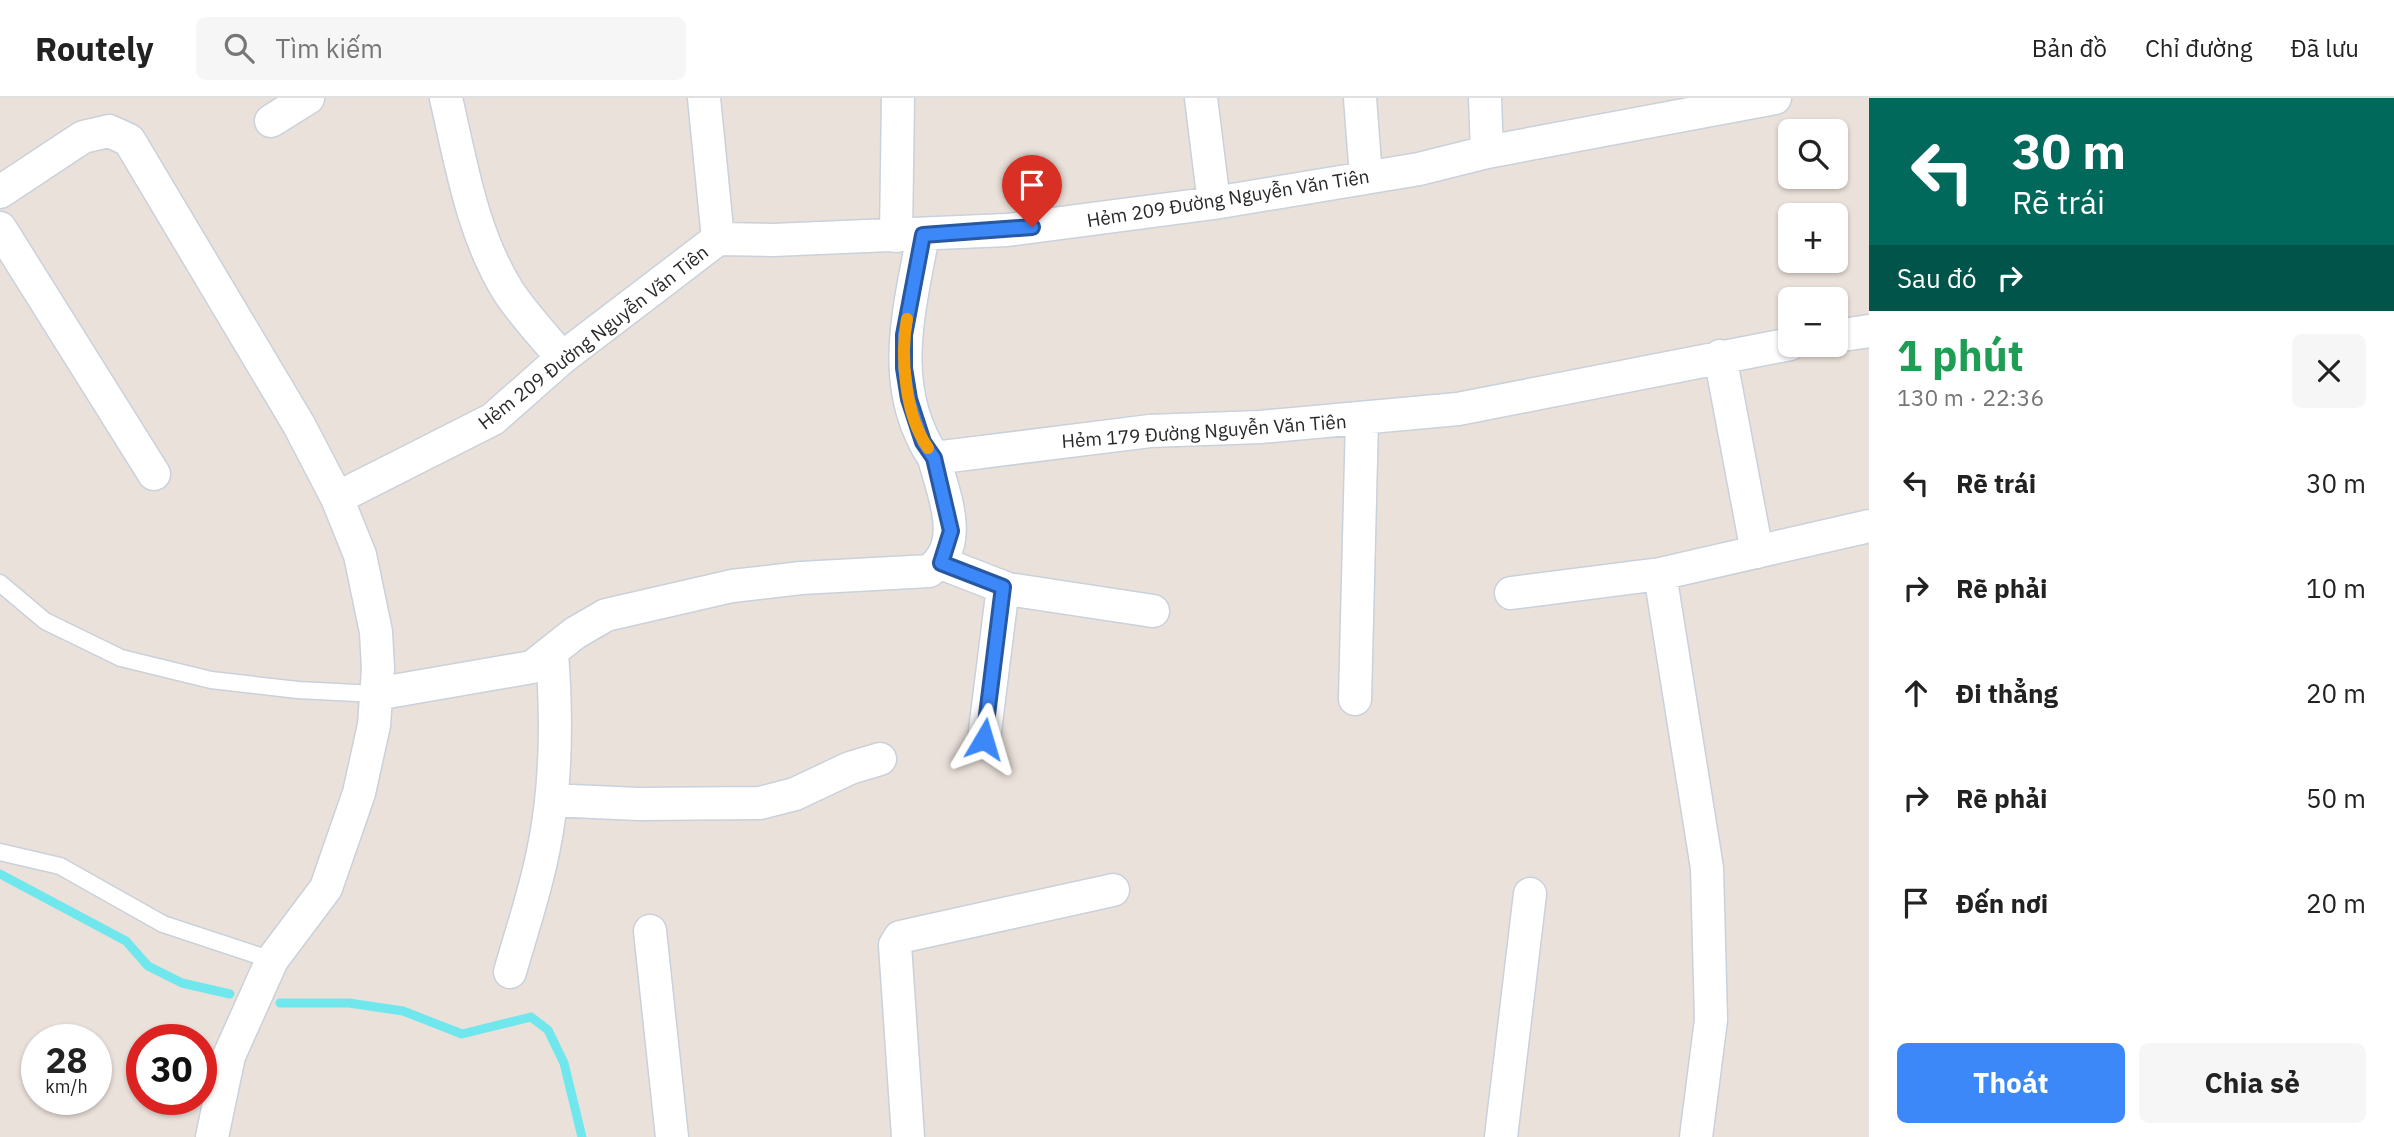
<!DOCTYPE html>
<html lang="vi">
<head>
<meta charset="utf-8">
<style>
	:root { --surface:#fff; --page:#f6f6f6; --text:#222; --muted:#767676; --line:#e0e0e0; --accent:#3c88f8 }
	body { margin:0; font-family:"IBM Plex Sans",sans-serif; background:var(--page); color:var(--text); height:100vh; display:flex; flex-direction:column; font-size:26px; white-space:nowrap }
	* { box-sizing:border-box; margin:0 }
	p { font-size:23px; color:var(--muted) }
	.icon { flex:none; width:38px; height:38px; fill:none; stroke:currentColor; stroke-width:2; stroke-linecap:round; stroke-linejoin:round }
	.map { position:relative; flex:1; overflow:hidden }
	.panel { display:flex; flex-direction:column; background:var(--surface); width:525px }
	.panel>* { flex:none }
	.banner { background:#00695c; color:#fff; overflow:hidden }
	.buttons { position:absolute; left:1778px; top:21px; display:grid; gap:14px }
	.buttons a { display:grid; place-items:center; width:70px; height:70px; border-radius:10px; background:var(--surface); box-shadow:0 2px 5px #0004; font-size:35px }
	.speed { position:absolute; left:21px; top:926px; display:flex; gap:14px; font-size:35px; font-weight:700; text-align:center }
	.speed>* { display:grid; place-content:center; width:91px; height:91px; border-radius:50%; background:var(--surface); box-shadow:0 2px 5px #0004; line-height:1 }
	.speed small { font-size:18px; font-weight:400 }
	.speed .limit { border:10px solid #d22; background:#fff; color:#111 }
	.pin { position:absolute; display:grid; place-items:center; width:60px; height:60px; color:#fff; margin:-72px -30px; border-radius:50% 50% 50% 0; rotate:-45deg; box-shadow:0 0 7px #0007 }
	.pin .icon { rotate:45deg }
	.me { position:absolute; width:77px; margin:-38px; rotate:7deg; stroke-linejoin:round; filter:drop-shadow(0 0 5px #0008) }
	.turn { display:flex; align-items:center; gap:24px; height:147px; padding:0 28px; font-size:32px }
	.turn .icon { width:91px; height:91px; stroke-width:2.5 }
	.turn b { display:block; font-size:49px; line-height:60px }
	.then { display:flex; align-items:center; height:66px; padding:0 28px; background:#0003; gap:14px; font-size:26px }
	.round { display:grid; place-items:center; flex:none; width:74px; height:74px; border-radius:10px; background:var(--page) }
	.summary { display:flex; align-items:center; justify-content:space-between; height:119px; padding:0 28px }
	h1 { font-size:42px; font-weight:800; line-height:52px; color:#1e9e55 }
	.primary-button { display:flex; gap:14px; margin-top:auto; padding:14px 28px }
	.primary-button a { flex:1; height:80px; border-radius:10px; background:var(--accent); color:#fff; font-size:28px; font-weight:800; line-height:80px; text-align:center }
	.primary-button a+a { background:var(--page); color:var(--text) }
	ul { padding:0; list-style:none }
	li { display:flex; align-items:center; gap:21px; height:105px; padding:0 28px }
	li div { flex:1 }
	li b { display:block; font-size:26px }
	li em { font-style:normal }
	header { display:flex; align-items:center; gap:42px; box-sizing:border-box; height:98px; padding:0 35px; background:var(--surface); border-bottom:2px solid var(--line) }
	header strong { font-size:33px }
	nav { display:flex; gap:38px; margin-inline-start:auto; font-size:24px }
	.search { width:490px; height:63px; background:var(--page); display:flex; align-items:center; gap:18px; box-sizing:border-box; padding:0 24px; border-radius:10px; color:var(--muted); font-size:26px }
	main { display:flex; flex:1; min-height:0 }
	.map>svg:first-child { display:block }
</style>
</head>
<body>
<header>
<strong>Routely</strong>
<div class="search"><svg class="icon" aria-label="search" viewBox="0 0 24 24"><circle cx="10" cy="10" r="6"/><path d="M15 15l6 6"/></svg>Tìm kiếm</div>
<nav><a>Bản đồ</a><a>Chỉ đường</a><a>Đã lưu</a></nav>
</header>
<main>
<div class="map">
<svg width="1869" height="1039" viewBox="0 0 1869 1039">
	<rect width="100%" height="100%" fill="#ebe1db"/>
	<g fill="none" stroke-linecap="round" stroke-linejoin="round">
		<!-- stream -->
		<path stroke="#6fe7ed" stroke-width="9" d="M0 776 126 843 148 868 182 885 230 896
			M280 905H349L403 913 462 936 531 919 548 932 564 965 582 1039"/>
		<defs>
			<path id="lane" d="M0 485 45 523 121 560 211 582 298 592 376 596
				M0 754 60 768 163 826 272 862"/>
			<path id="street" d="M446 0C461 65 472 135 508 193 523 216 544 238 562 260
				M704 0 718 141
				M1201 0 1214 105
				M1360 0 1366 79
				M1485 0 1487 54
				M271 23 308 0
				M0 94 83 39 109 33 129 42 299 327 337 400 360 457 376 534 378 571 374 627 359 695 326 790 272 862 229 958 212 1039
				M0 130 154 376
				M923 137C909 214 887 289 934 360
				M896 138 898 0
				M1836 238 1869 233
				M1720 258 1757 454
				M337 400 493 321 562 260 718 141 773 142 1007 132 1214 105 1419 71 1487 54 1775 0
				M941 465 1008 491 1153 513
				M1660 476 1707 770 1711 922 1696 1039
				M1511 495 1660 476 1869 428
				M376 596 532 569 575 535 606 517 732 488 801 480 929 473C967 447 943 395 934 360L1150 333 1260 329 1458 311 1790 246
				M1355 601 1362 321
				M984 641 1003 489
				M551 702 638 706 760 705 795 696 850 670 880 661
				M650 833 672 1039
				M510 874C521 835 535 795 543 754 557 689 557 621 552 555
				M908 1039 895 847 900 839 1113 792
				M1501 1039 1530 796"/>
		</defs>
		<!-- lane casing -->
		<use href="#lane" stroke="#c9d1db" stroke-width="19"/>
		<!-- street casing -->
		<use href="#street" stroke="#c9d1db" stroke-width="35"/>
		<!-- lane -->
		<use href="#lane" stroke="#fff" stroke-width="16"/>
		<!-- street -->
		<use href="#street" stroke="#fff" stroke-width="32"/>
	</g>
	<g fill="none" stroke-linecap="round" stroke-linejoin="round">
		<defs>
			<path id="route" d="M984 641 1003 489 941 465 951 433 934 360 923 344 909 301 904 270V237L923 137 1032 129"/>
		</defs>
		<!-- route casing -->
		<use href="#route" stroke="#2758a1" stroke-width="18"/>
		<!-- route -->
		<use href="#route" stroke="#3c88f8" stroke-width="12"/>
		<!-- slow -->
		<path stroke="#f59e0b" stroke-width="12" d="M907 221C900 259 905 317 928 350"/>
	</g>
	<g text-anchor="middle" stroke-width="5" stroke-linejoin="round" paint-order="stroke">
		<!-- street labels -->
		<g font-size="19" fill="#292929" stroke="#fff">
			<text transform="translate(1228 100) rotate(-9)" y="7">Hẻm 209 Đường Nguyễn Văn Tiên</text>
			<text transform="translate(593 239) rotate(-38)" y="7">Hẻm 209 Đường Nguyễn Văn Tiên</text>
			<text transform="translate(1204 333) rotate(-4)" y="7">Hẻm 179 Đường Nguyễn Văn Tiên</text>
		</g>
	</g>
</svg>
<div class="buttons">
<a><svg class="icon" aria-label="search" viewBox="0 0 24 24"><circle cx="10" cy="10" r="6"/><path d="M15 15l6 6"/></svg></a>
<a>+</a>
<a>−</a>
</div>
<div class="speed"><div>28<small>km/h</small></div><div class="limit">30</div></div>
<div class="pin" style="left:1032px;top:129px;background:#d93025"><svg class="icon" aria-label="arrive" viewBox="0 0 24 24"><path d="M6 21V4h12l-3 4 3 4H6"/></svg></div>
<svg class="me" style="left:984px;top:641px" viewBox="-20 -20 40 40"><path d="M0-17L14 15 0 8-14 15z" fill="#3c88f8" stroke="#fff" stroke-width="4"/></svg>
</div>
<section class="panel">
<div class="banner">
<div class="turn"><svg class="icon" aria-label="left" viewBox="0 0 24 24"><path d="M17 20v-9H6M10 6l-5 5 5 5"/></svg><div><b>30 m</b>Rẽ trái</div></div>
<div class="then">Sau đó<svg class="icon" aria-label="right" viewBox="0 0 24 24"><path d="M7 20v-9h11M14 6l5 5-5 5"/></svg></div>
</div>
<div class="summary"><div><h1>1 phút</h1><p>130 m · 22:36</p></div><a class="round"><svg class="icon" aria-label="close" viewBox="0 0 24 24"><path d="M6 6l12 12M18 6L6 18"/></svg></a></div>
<ul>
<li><svg class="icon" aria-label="left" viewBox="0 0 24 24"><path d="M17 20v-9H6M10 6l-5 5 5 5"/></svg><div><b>Rẽ trái</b></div><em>30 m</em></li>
<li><svg class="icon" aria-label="right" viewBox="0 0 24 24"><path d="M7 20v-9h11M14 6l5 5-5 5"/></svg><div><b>Rẽ phải</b></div><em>10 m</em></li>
<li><svg class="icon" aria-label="ahead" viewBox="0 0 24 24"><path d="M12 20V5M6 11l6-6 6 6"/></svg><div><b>Đi thẳng</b></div><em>20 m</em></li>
<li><svg class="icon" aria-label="right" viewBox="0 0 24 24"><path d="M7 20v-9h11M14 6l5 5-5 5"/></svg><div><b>Rẽ phải</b></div><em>50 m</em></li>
<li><svg class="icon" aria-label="arrive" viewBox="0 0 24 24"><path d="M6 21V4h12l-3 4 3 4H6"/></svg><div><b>Đến nơi</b></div><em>20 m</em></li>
</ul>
<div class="primary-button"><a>Thoát</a><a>Chia sẻ</a></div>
</section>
</main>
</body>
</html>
